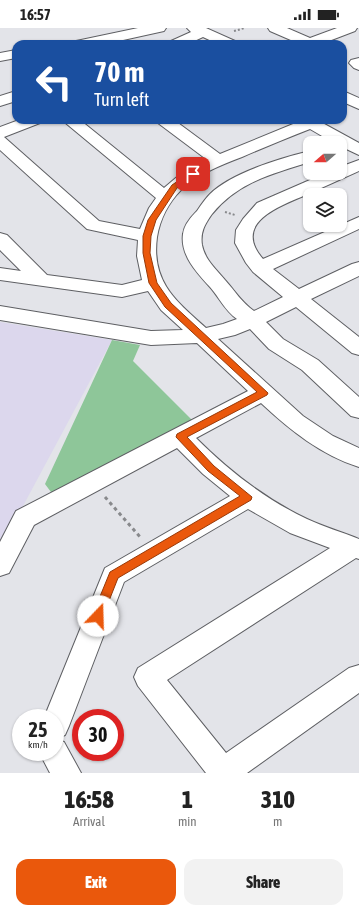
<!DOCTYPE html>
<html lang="en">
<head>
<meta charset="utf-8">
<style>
	:root { --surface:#fff; --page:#f2f2f2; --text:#222; --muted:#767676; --accent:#ea580c }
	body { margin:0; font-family:"Asap Condensed",sans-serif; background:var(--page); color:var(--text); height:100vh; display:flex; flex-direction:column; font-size:15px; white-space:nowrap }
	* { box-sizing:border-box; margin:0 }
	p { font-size:13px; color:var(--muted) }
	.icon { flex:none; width:22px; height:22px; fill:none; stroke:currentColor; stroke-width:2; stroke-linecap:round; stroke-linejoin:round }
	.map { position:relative; height:745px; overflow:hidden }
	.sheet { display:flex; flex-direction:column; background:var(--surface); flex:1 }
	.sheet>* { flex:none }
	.banner { position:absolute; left:12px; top:12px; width:335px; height:84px; border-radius:12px; box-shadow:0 1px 3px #0004; background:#1a4fa0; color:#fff; overflow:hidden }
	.needle { width:26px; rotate:250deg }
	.tools { position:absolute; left:303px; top:108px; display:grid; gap:8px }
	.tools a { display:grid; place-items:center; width:44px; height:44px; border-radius:8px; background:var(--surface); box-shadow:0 1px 3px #0004; font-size:20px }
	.speed { position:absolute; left:12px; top:681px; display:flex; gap:8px; font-size:20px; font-weight:700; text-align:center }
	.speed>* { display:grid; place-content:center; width:52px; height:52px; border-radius:50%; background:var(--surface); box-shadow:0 1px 3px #0004; line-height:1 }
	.speed small { font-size:10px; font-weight:400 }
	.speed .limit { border:6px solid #d22; background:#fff; color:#111 }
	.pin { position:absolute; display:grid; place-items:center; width:34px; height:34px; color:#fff; margin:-17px; border-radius:8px; box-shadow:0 2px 6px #0006 }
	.me { position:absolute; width:44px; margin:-22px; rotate:21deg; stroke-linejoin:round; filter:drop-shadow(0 0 3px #0008) }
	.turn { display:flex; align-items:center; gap:14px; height:84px; padding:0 16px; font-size:18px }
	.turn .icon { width:52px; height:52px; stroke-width:2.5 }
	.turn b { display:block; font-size:28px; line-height:34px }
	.eta { display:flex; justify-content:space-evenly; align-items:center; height:68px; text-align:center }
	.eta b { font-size:24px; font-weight:800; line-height:28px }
	.primary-button { display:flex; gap:8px; margin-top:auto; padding:8px 16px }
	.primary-button a { flex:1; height:46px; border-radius:12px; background:var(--accent); color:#fff; font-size:16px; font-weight:800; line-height:46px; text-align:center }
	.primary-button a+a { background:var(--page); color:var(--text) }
	.status { display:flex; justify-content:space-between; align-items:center; height:28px; padding:0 20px; background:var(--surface); direction:ltr }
	.status svg { height:11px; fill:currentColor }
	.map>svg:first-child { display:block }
</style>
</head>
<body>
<div class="status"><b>16:57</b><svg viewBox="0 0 49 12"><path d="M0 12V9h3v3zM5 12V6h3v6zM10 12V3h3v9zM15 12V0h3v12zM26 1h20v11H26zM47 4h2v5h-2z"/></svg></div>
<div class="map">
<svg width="359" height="745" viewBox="0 0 359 745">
	<rect width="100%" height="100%" fill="#e3e4e9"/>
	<!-- education -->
	<path fill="#dcd7ed" d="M0 294 112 312 0 521Z"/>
	<!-- green -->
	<path fill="#8ec699" d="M112 312 140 317 133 333 194 394 54 468 45 456Z"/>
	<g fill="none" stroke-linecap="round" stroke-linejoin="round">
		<defs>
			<path id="minor" d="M138 0H166L164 3 105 16H74L76 13 81 12Z
				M187 0H206L235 13 237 16H218L203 9 188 16H169L171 13 191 4Z
				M268 0H287L310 10 337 0H357L355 3 321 16H300L270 3Z
				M16 22V30L0 33V25Z
				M359 30V42L354 40 349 35 351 32Z
				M16 63V73L0 78V68Z
				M343 63 359 70V81L343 74Z
				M19 92H42L40 95 4 109 99 193 140 201 149 180 156 170 62 92H80L164 160 184 143 206 131 158 95 156 92H174L220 126 298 94 297 92H317L359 115V127L340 118V115H334L310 101C287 110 265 119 242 129 221 137 198 146 181 162 169 174 160 191 157 209 151 254 176 273 206 300L223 296 237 291C225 283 219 269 210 259 197 245 180 227 183 206 184 197 191 189 197 183 201 177 205 171 210 166 231 145 281 130 310 123V134C272 146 238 154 212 186 205 196 200 204 202 217 205 232 216 241 225 252 235 263 242 275 254 283L283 269 253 244 246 235 235 215 236 202 243 191 257 175 326 145H340V139L359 132V143C342 151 325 158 308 166 281 178 231 194 263 231L359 189V201L273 241 299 261 352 236 359 234V248L311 271 359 309V327L352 325 296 279 266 294 283 311 318 332 359 369V390L351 388 302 342 269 321 250 301 235 307 218 311 303 388 333 408 359 420V439C321 427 290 402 261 375L196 410C229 443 265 471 307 491 324 499 342 504 359 511V531L356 530 167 652 226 725 349 640 359 637V665L247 745H206L138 658 134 649 138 640 330 520 290 505 248 481 124 554 69 698 65 707 56 711 64 714 81 745H50L39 724H55V690H44L105 540 230 468 203 446 177 420 34 497 9 545 0 548V514L16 483 248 363 197 315 151 317 0 292V278L151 303 183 302 161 282 148 263 122 269 0 252V240L21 243 0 222V205L7 207 47 247 122 257 142 252 137 228 138 212 87 201 0 122V99Z"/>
		</defs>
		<!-- minor casing -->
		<use href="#minor" stroke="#5e5f63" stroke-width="2"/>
		<!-- path-far1 -->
		<path stroke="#88898c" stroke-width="2" stroke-dasharray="2 2" stroke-linecap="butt" d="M234 3 245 0
			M225 184 235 187"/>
		<!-- path -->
		<path stroke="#88898c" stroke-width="3" stroke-dasharray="3.5 3.5" stroke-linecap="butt" d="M105 469 141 510"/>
		<!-- minor -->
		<use href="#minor" fill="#fff" fill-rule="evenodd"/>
	</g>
	<!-- route -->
	<path fill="#ea580c" stroke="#983908" d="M193 143 197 146 196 147 177 160 156 192 151 208 150 225 157 255 171 275 268 365 267 367 187 409 214 438 252 469 251 472 118 550 103 588 101 592 98 593 94 592 92 588 110 544 240 468 208 443 176 409 177 406 257 364 165 279 149 255 143 225V208L148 192 172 157Z"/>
</svg>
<div class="tools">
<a><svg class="needle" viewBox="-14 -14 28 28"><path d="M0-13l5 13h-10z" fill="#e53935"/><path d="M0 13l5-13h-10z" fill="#767676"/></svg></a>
<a><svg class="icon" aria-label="layers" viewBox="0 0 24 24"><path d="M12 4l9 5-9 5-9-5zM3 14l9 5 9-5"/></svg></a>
</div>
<div class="speed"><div>25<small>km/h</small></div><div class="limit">30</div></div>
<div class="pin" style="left:193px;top:146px;background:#d93025"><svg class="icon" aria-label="arrive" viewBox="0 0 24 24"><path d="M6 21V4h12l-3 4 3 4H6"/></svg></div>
<svg class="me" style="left:98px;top:588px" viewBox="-20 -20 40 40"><circle r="19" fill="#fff"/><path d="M0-13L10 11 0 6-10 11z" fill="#ea580c"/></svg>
<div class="banner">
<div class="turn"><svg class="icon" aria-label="left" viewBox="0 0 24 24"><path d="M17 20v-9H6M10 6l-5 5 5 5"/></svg><div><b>70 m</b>Turn left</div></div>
</div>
</div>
<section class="sheet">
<div class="eta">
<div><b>16:58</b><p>Arrival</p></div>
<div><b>1</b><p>min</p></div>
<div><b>310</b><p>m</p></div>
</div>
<div class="primary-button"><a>Exit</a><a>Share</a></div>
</section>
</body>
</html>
